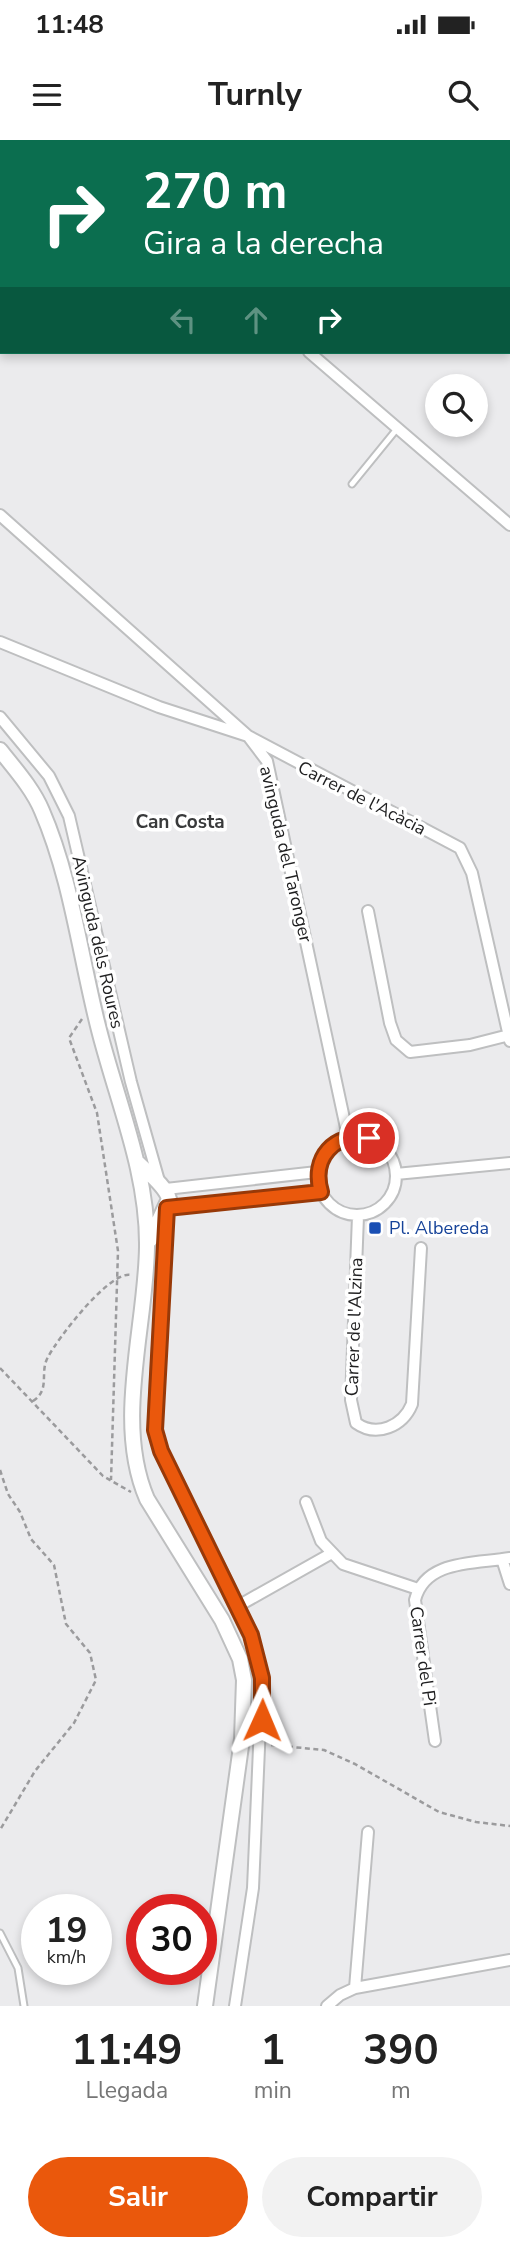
<!DOCTYPE html>
<html lang="es">
<head>
<meta charset="utf-8">
<style>
	:root { --surface:#fff; --page:#f2f2f2; --text:#222; --muted:#767676; --accent:#ea580c }
	body { margin:0; font-family:"Nunito Sans",sans-serif; background:var(--page); color:var(--text); height:100vh; display:flex; flex-direction:column; font-size:26px; white-space:nowrap }
	* { box-sizing:border-box; margin:0 }
	p { font-size:23px; color:var(--muted) }
	.icon { flex:none; width:38px; height:38px; fill:none; stroke:currentColor; stroke-width:2; stroke-linecap:round; stroke-linejoin:round }
	.map { position:relative; height:1866px; overflow:hidden }
	.details { display:flex; flex-direction:column; background:var(--surface); flex:1 }
	.details>* { flex:none }
	.top-card { position:absolute; left:0px; top:0px; width:511px; height:214px; box-shadow:0 4px 10px #0003; background:#0b6e4f; color:#fff; overflow:hidden }
	.controls { position:absolute; left:425px; top:234px; display:grid; gap:14px }
	.controls a { display:grid; place-items:center; width:63px; height:63px; border-radius:50%; background:var(--surface); box-shadow:0 4px 10px #0003; font-size:35px }
	.speed { position:absolute; left:21px; top:1754px; display:flex; gap:14px; font-size:35px; font-weight:700; text-align:center }
	.speed>* { display:grid; place-content:center; width:91px; height:91px; border-radius:50%; background:var(--surface); box-shadow:0 4px 10px #0003; line-height:1 }
	.speed small { font-size:18px; font-weight:400 }
	.speed .limit { border:10px solid #d22; background:#fff; color:#111 }
	.pin { position:absolute; display:grid; place-items:center; width:60px; height:60px; color:#fff; margin:-30px; border:4px solid #fff; border-radius:50%; box-shadow:0 2px 7px #0007 }
	.me { position:absolute; width:77px; margin:-38px; rotate:1deg; stroke-linejoin:round; filter:drop-shadow(0 0 5px #0008) }
	.turn { display:flex; align-items:center; gap:24px; height:147px; padding:0 28px; font-size:32px }
	.turn .icon { width:91px; height:91px; stroke-width:2.5 }
	.turn b { display:block; font-size:49px; line-height:60px }
	.lanes { display:flex; align-items:center; height:66px; padding:0 28px; background:#0003; justify-content:center; gap:35px; direction:ltr }
	.lanes .off { opacity:.35 }
	.eta { display:flex; justify-content:space-evenly; align-items:center; height:119px; text-align:center }
	.eta b { font-size:42px; font-weight:700; line-height:49px }
	.action { display:flex; gap:14px; margin-top:auto; padding:14px 28px }
	.action a { flex:1; height:80px; border-radius:42px; background:var(--accent); color:#fff; font-size:28px; font-weight:700; line-height:80px; text-align:center }
	.action a+a { background:var(--page); color:var(--text) }
	.status { display:flex; justify-content:space-between; align-items:center; height:49px; padding:0 35px; background:var(--surface); direction:ltr }
	.status svg { height:19px; fill:currentColor }
	header { display:flex; justify-content:space-between; align-items:center; height:91px; padding:0 28px; background:var(--surface); font-size:32px; font-weight:700 }
	.map>svg:first-child { display:block }
</style>
</head>
<body>
<div class="status"><b>11:48</b><svg viewBox="0 0 49 12"><path d="M0 12V9h3v3zM5 12V6h3v6zM10 12V3h3v9zM15 12V0h3v12zM26 1h20v11H26zM47 4h2v5h-2z"/></svg></div>
<header><svg class="icon" aria-label="menu" viewBox="0 0 24 24"><path d="M4 6h16M4 12h16M4 18h16"/></svg>Turnly<svg class="icon" aria-label="search" viewBox="0 0 24 24"><circle cx="10" cy="10" r="6"/><path d="M15 15l6 6"/></svg></header>
<div class="map">
<svg width="510" height="1866" viewBox="0 0 510 1866">
	<rect width="100%" height="100%" fill="#ebebed"/>
	<g fill="none" stroke-linecap="round" stroke-linejoin="round">
		<defs>
			<path id="lane" d="M352 344 396 290
				M0 1793 18 1828 24 1866"/>
			<path id="street" d="M49 2 53 0
				M0 23 2 22
				M0 186 2 183
				M309 212 510 385
				M0 375 248 596 267 621 348 997
				M0 502 159 567 248 596 460 708 472 733 510 901
				M0 577 49 636 69 676 131 942 159 1041
				M368 771 390 883 396 900 410 912 470 905 509 895
				M318 1036a39 39 0 1 1 78 0a39 39 0 1 1-78 0Z
				M396 1034 510 1023
				M166 1049 317 1032
				M358 1076 351 1260 356 1283C377 1298 403 1286 412 1264L421 1108
				M306 1362 321 1401 343 1424 418 1449
				M502 1419 510 1444
				M238 1466 332 1413
				M435 1601 415 1460C425 1419 476 1424 510 1418
				M355 1848 368 1692
				M235 1866 253 1748 262 1538C245 1452 187 1380 156 1298L154 1274 165 1084 167 1068 321 1052
				M327 1866 340 1855 355 1848 510 1820"/>
			<path id="secondary" d="M0 610C15 629 33 649 42 671 71 738 80 815 98 886 116 959 148 1031 147 1107 146 1187 114 1283 147 1359L222 1480 240 1519 244 1540 242 1599 205 1866
				M138 1023C148 1033 166 1046 169 1059L150 1100"/>
		</defs>
		<!-- lane casing -->
		<use href="#lane" stroke="#bebfc0" stroke-width="9"/>
		<!-- street casing -->
		<use href="#street" stroke="#bebfc0" stroke-width="14"/>
		<!-- secondary casing -->
		<use href="#secondary" stroke="#bebfc0" stroke-width="18"/>
		<!-- path -->
		<path stroke="#9b9b9d" stroke-width="2.5" stroke-dasharray="5 3.5" stroke-linecap="butt" d="M82 879 69 898 97 973 118 1111 111 1340
			M0 1228 103 1336 131 1352
			M33 1261C51 1249 39 1233 48 1217 58 1198 110 1130 131 1135
			M0 1330 8 1354 20 1372 31 1399 54 1425 66 1484 90 1513 96 1540 74 1583 35 1631 0 1690
			M271 1605 324 1610 355 1624 439 1672 476 1682 510 1686"/>
		<!-- lane -->
		<use href="#lane" stroke="#fff" stroke-width="5"/>
		<!-- street -->
		<use href="#street" stroke="#fff" stroke-width="10"/>
		<!-- secondary -->
		<use href="#secondary" stroke="#fff" stroke-width="14"/>
	</g>
	<g fill="none" stroke-linecap="round" stroke-linejoin="round">
		<defs>
			<path id="route" d="M262 1580V1538L251 1495 161 1311 155 1290 167 1068 321 1052C311 1018 334 992 369 998"/>
		</defs>
		<!-- route casing -->
		<use href="#route" stroke="#983908" stroke-width="18"/>
		<!-- route -->
		<use href="#route" stroke="#ea580c" stroke-width="12"/>
	</g>
	<!-- markers -->
	<rect fill="#1a4fb4" stroke="#fff" stroke-width="2.5" x="368" y="1081" width="14" height="14" rx="3.5"/>
	<g text-anchor="middle" stroke-width="7" stroke-linejoin="round" paint-order="stroke">
		<!-- street labels -->
		<g font-size="18" fill="#1f1f20" stroke="#fff">
			<text transform="translate(362 658) rotate(27)" y="6">Carrer de l'Acàcia</text>
			<text transform="translate(286 714) rotate(77)" y="6">avinguda del Taronger</text>
			<text transform="translate(98 802) rotate(77)" y="6">Avinguda dels Roures</text>
			<text transform="translate(354 1187) rotate(-88)" y="6">Carrer de l'Alzina</text>
			<text transform="translate(423 1516) rotate(82)" y="6">Carrer del Pi</text>
		</g>
		<!-- transit labels -->
		<g font-size="18" fill="#164399" stroke="#fff" text-anchor="start">
			<text x="389" y="1094">Pl. Albereda</text>
		</g>
		<!-- neighbourhood labels -->
		<g font-size="19" font-weight="bold" fill="#393a3b" stroke="#fff">
			<text x="180" y="688">Can Costa</text>
		</g>
	</g>
</svg>
<div class="controls">
<a><svg class="icon" aria-label="search" viewBox="0 0 24 24"><circle cx="10" cy="10" r="6"/><path d="M15 15l6 6"/></svg></a>
</div>
<div class="speed"><div>19<small>km/h</small></div><div class="limit">30</div></div>
<div class="pin" style="left:369px;top:998px;background:#d93025"><svg class="icon" aria-label="arrive" viewBox="0 0 24 24"><path d="M6 21V4h12l-3 4 3 4H6"/></svg></div>
<svg class="me" style="left:262px;top:1580px" viewBox="-20 -20 40 40"><path d="M0-17L14 15 0 8-14 15z" fill="#ea580c" stroke="#fff" stroke-width="4"/></svg>
<div class="top-card">
<div class="turn"><svg class="icon" aria-label="right" viewBox="0 0 24 24"><path d="M7 20v-9h11M14 6l5 5-5 5"/></svg><div><b>270 m</b>Gira a la derecha</div></div>
<div class="lanes"><svg class="icon off" aria-label="left" viewBox="0 0 24 24"><path d="M17 20v-9H6M10 6l-5 5 5 5"/></svg><svg class="icon off" aria-label="ahead" viewBox="0 0 24 24"><path d="M12 20V5M6 11l6-6 6 6"/></svg><svg class="icon" aria-label="right" viewBox="0 0 24 24"><path d="M7 20v-9h11M14 6l5 5-5 5"/></svg></div>
</div>
</div>
<section class="details">
<div class="eta">
<div><b>11:49</b><p>Llegada</p></div>
<div><b>1</b><p>min</p></div>
<div><b>390</b><p>m</p></div>
</div>
<div class="action"><a>Salir</a><a>Compartir</a></div>
</section>
</body>
</html>
